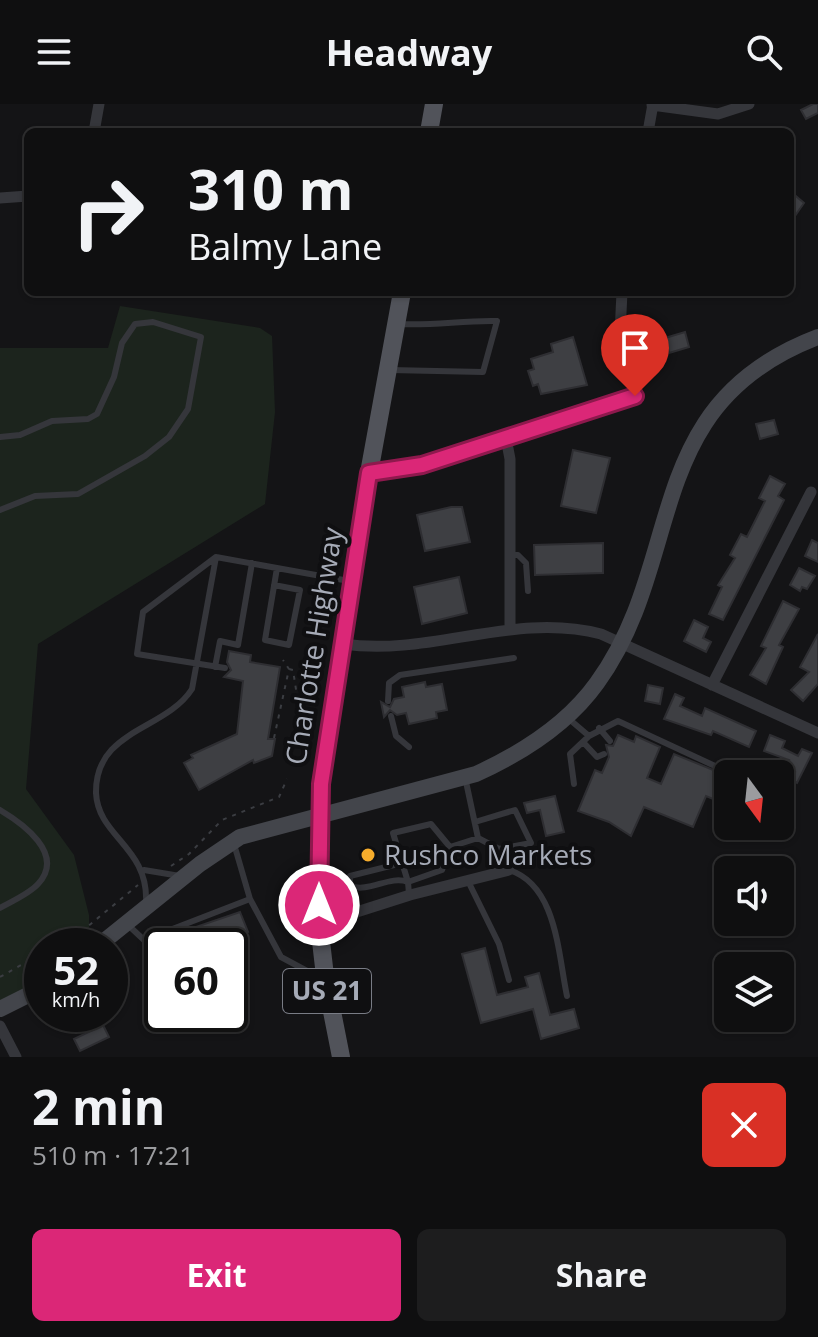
<!DOCTYPE html>
<html lang="en">
<head>
<meta charset="utf-8">
<style>
	:root { --surface:#0f0f10; --page:#1d1d1e; --text:#f1f3f6; --muted:#9b9c9f; --line:#2f2f30; --accent:#db2777 }
	body { margin:0; font-family:"Open Sans",sans-serif; background:var(--page); color:var(--text); height:100vh; display:flex; flex-direction:column; font-size:30px; white-space:nowrap }
	* { box-sizing:border-box; margin:0 }
	p { font-size:26px; color:var(--muted) }
	.icon { flex:none; width:44px; height:44px; fill:none; stroke:currentColor; stroke-width:2; stroke-linecap:round; stroke-linejoin:round }
	.map { position:relative; height:953px; overflow:hidden }
	.panel { display:flex; flex-direction:column; background:var(--surface); flex:1 }
	.panel>* { flex:none }
	.guide { position:absolute; left:24px; top:24px; width:770px; height:168px; border-radius:12px; box-shadow:0 2px 6px #0004,0 0 0 2px var(--line); background:#0f0f10; color:var(--text); overflow:hidden }
	.needle { width:52px; rotate:165deg }
	.fabs { position:absolute; left:714px; top:656px; display:grid; gap:16px }
	.fabs a { display:grid; place-items:center; width:80px; height:80px; border-radius:12px; background:var(--surface); box-shadow:0 2px 6px #0004,0 0 0 2px var(--line); font-size:40px }
	.speed { position:absolute; left:24px; top:824px; display:flex; gap:16px; font-size:40px; font-weight:700; text-align:center }
	.speed>* { display:grid; place-content:center; width:104px; height:104px; border-radius:50%; background:var(--surface); box-shadow:0 2px 6px #0004,0 0 0 2px var(--line); line-height:1 }
	.speed small { font-size:20px; font-weight:400 }
	.speed .limit { border:4px solid #111; border-radius:12px; background:#fff; color:#111 }
	.pin { position:absolute; display:grid; place-items:center; width:68px; height:68px; color:#fff; margin:-82px -34px; border-radius:50% 50% 50% 0; rotate:-45deg; box-shadow:0 0 8px #0007 }
	.pin .icon { rotate:45deg }
	.me { position:absolute; width:88px; margin:-44px; rotate:0deg; stroke-linejoin:round; filter:drop-shadow(0 0 6px #0008) }
	.turn { display:flex; align-items:center; gap:28px; height:168px; padding:0 32px; font-size:36px }
	.turn .icon { width:104px; height:104px; stroke-width:2.5 }
	.turn b { display:block; font-size:56px; line-height:68px }
	.round { display:grid; place-items:center; flex:none; width:84px; height:84px; border-radius:12px; background:var(--page) }
	.headline { display:flex; align-items:center; justify-content:space-between; height:136px; padding:0 32px }
	h1 { font-size:48px; font-weight:700; line-height:60px }
	.button { display:flex; gap:16px; margin-top:auto; padding:16px 32px }
	.button a { flex:1; height:92px; border-radius:12px; background:var(--accent); color:#fff; font-size:32px; font-weight:700; line-height:92px; text-align:center }
	.button a+a { background:var(--page); color:var(--text) }
	header { display:flex; justify-content:space-between; align-items:center; height:104px; padding:0 32px; background:var(--surface); font-size:36px; font-weight:700 }
	.map>svg:first-child { display:block }
</style>
</head>
<body>
<header><svg class="icon" aria-label="menu" viewBox="0 0 24 24"><path d="M4 6h16M4 12h16M4 18h16"/></svg>Headway<svg class="icon" aria-label="search" viewBox="0 0 24 24"><circle cx="10" cy="10" r="6"/><path d="M15 15l6 6"/></svg></header>
<div class="map">
<svg width="818" height="953" viewBox="0 0 818 953">
	<rect width="100%" height="100%" fill="#141416"/>
	<!-- green -->
	<path fill="#1c241d" d="M120 202 260 224 272 232 275 308 265 400 38 540 26 685 74 751 89 811V839L42 842V876L0 897V244H108Z"/>
	<!-- building -->
	<path fill="#3e3f43" stroke="#2e2e32" stroke-width="2" d="M813 0H818V9L806 15 801 6Z
		M790 87 804 99 790 119Z
		M685 228 689 243 669 249 665 234Z
		M573 233 587 281 541 290 538 280 533 282 528 267 534 265 531 255 553 248 551 240Z
		M774 316 778 330 760 335 756 320Z
		M573 346 610 354 596 409 561 402Z
		M770 372 785 380 778 392 784 396 723 516 709 510 722 483 718 481 735 454 730 451 741 430 747 433 765 397 759 394Z
		M451 403H462L470 438 425 447 417 411Z
		M812 436 818 439V458L805 452Z
		M603 439V469L535 471 534 441Z
		M799 464 815 472 807 485 802 483 800 487 790 481Z
		M459 473 467 509 422 520 414 483Z
		M783 497 799 505 779 541 783 543 766 580 750 571 766 544 761 542Z
		M694 516 708 523 703 534 711 538 706 548 684 537Z
		M818 530V580L803 597 791 586 809 568 800 563Z
		M229 547 251 551 250 558 280 563 268 635H275L272 652 254 659 253 656 199 686 184 659 193 654 191 651 237 630 243 577 224 573 231 566 227 558Z
		M425 578 426 583 442 580 447 606 436 608 437 614 409 620 406 609 397 611 390 606 384 613 381 598 390 603 394 595 404 593 402 583Z
		M648 581 663 584 660 600 645 597Z
		M675 590 684 594 680 602 702 612 705 604 756 627 749 643 713 627 711 631 664 615Z
		M618 631 634 638 636 632 660 643 647 674 661 680 674 650 728 672 718 697 706 692 693 723 644 703 631 732 609 718 578 707 595 666 602 669 609 653 606 641 613 642Z
		M770 631 785 637 782 644 798 652 802 645 812 649 797 679 791 676 795 668 785 663 789 656 764 647Z
		M555 692 564 728 546 732 540 706 527 709 524 699Z
		M240 808 248 828 240 831 241 834 219 842H190L184 827Z
		M485 844 497 891 528 883 525 873 539 869 550 911 574 905 579 924 541 935 533 905 481 919 462 850Z
		M103 921 109 933 80 947 74 935Z"/>
	<g fill="none" stroke-linecap="round" stroke-linejoin="round">
		<!-- path -->
		<path stroke="#3b3d42" stroke-width="2" stroke-dasharray="4 6" stroke-linecap="butt" d="M289 565 293 566 299 605
			M274 634 289 565 283 556
			M171 762 189 750 222 716 279 693 287 675
			M55 842 87 823 138 781
			M0 873 42 849"/>
		<!-- lane -->
		<path stroke="#35363b" stroke-width="6" d="M390 266 483 268 497 217C464 216 433 222 400 220
			M0 333 20 331 52 317 88 315 97 310 114 273 122 239 135 220 153 218 201 233 188 305 169 333 145 352 78 390 35 392 0 406
			M510 451H518L526 459 528 487
			M274 481 300 486 289 541 265 536 277 464
			M215 563 220 537 238 541 252 459
			M225 564 137 550 143 508 216 453 349 477
			M388 597 389 579 400 571 514 554
			M391 612 396 632 409 643
			M569 615 589 632 570 650 574 680
			M599 624 610 637
			M589 632 618 617 715 662
			M583 638 597 653 604 650
			M465 673 478 734
			M0 706C22 719 66 750 38 780 29 790 12 797 0 804
			M402 759 350 772V782C370 789 389 771 408 778
			M144 766 180 772
			M509 766C557 781 558 850 567 892
			M468 777 499 840 509 876
			M408 778 393 729 431 720 450 743
			M409 790 408 778 442 766 450 743 478 734 499 745 531 739 515 706 475 718
			M250 795 281 853 322 875
			M146 799C149 743 98 733 96 689 95 625 165 627 192 585L216 453
			M128 821 144 836 250 795 234 740"/>
		<!-- street -->
		<path stroke="#35363b" stroke-width="11" d="M652 1 718 10 749 0
			M94 28 99 0
			M648 28 653 0
			M0 94 28 92
			M506 334 510 355V525
			M369 369 422 361 635 292 620 230 622 188
			M343 540C431 553 514 507 601 530L818 629
			M712 581 811 388
			M319 820 410 791 509 766
			M0 922 16 953"/>
		<!-- secondary -->
		<path stroke="#43454b" stroke-width="16" d="M98 842 200 760 240 733 476 670C522 649 567 621 597 579 687 455 639 301 818 233
			M0 905 42 884"/>
		<!-- primary -->
		<path stroke="#51535a" stroke-width="18" d="M429 28 434 0
			M341 953 325 872 319 820 321 680 369 369 402 188"/>
	</g>
	<g fill="none" stroke-linecap="round" stroke-linejoin="round">
		<defs>
			<path id="route" d="M319 801 321 680 369 369 422 361 635 292"/>
		</defs>
		<!-- route casing -->
		<use href="#route" stroke="#8e194d" stroke-width="20"/>
		<!-- route -->
		<use href="#route" stroke="#db2777" stroke-width="14"/>
	</g>
	<!-- markers -->
	<circle fill="#f7ad2c" stroke="#0f0f11" stroke-width="3" cx="368" cy="751" r="8"/>
	<g text-anchor="middle" stroke-width="8" stroke-linejoin="round" paint-order="stroke">
		<!-- shield labels -->
		<rect fill="#0f0f11" stroke="#797c85" stroke-width="2" x="283" y="865" width="88" height="44" rx="6"/>
		<g font-size="26" font-weight="bold" fill="#a6abb7">
			<text x="327" y="896">US 21</text>
		</g>
		<!-- street labels -->
		<g font-size="28" fill="#a6abb7" stroke="#0f0f11">
			<text transform="translate(314 542) rotate(-81)" y="10">Charlotte Highway</text>
		</g>
		<!-- poi labels -->
		<g font-size="28" fill="#a6abb7" stroke="#0f0f11" text-anchor="start">
			<text x="384" y="761">Rushco Markets</text>
		</g>
	</g>
</svg>
<div class="fabs">
<a><svg class="needle" viewBox="-14 -14 28 28"><path d="M0-13l5 13h-10z" fill="#e53935"/><path d="M0 13l5-13h-10z" fill="#9b9c9f"/></svg></a>
<a><svg class="icon" aria-label="sound" viewBox="0 0 24 24"><path d="M4 9h4l5-4v14l-5-4H4zM17 9q2 3 0 6"/></svg></a>
<a><svg class="icon" aria-label="layers" viewBox="0 0 24 24"><path d="M12 4l9 5-9 5-9-5zM3 14l9 5 9-5"/></svg></a>
</div>
<div class="speed"><div>52<small>km/h</small></div><div class="limit">60</div></div>
<div class="pin" style="left:635px;top:292px;background:#d93025"><svg class="icon" aria-label="arrive" viewBox="0 0 24 24"><path d="M6 21V4h12l-3 4 3 4H6"/></svg></div>
<svg class="me" style="left:319px;top:801px" viewBox="-20 -20 40 40"><circle r="17" fill="#db2777" stroke="#fff" stroke-width="3"/><path d="M0-11L8 9 0 5-8 9z" fill="#fff"/></svg>
<div class="guide">
<div class="turn"><svg class="icon" aria-label="right" viewBox="0 0 24 24"><path d="M7 20v-9h11M14 6l5 5-5 5"/></svg><div><b>310 m</b>Balmy Lane</div></div>
</div>
</div>
<section class="panel">
<div class="headline"><div><h1>2 min</h1><p>510 m · 17:21</p></div><a class="round" style="background:#d93025;color:#fff"><svg class="icon" aria-label="close" viewBox="0 0 24 24"><path d="M6 6l12 12M18 6L6 18"/></svg></a></div>
<div class="button"><a>Exit</a><a>Share</a></div>
</section>
</body>
</html>
